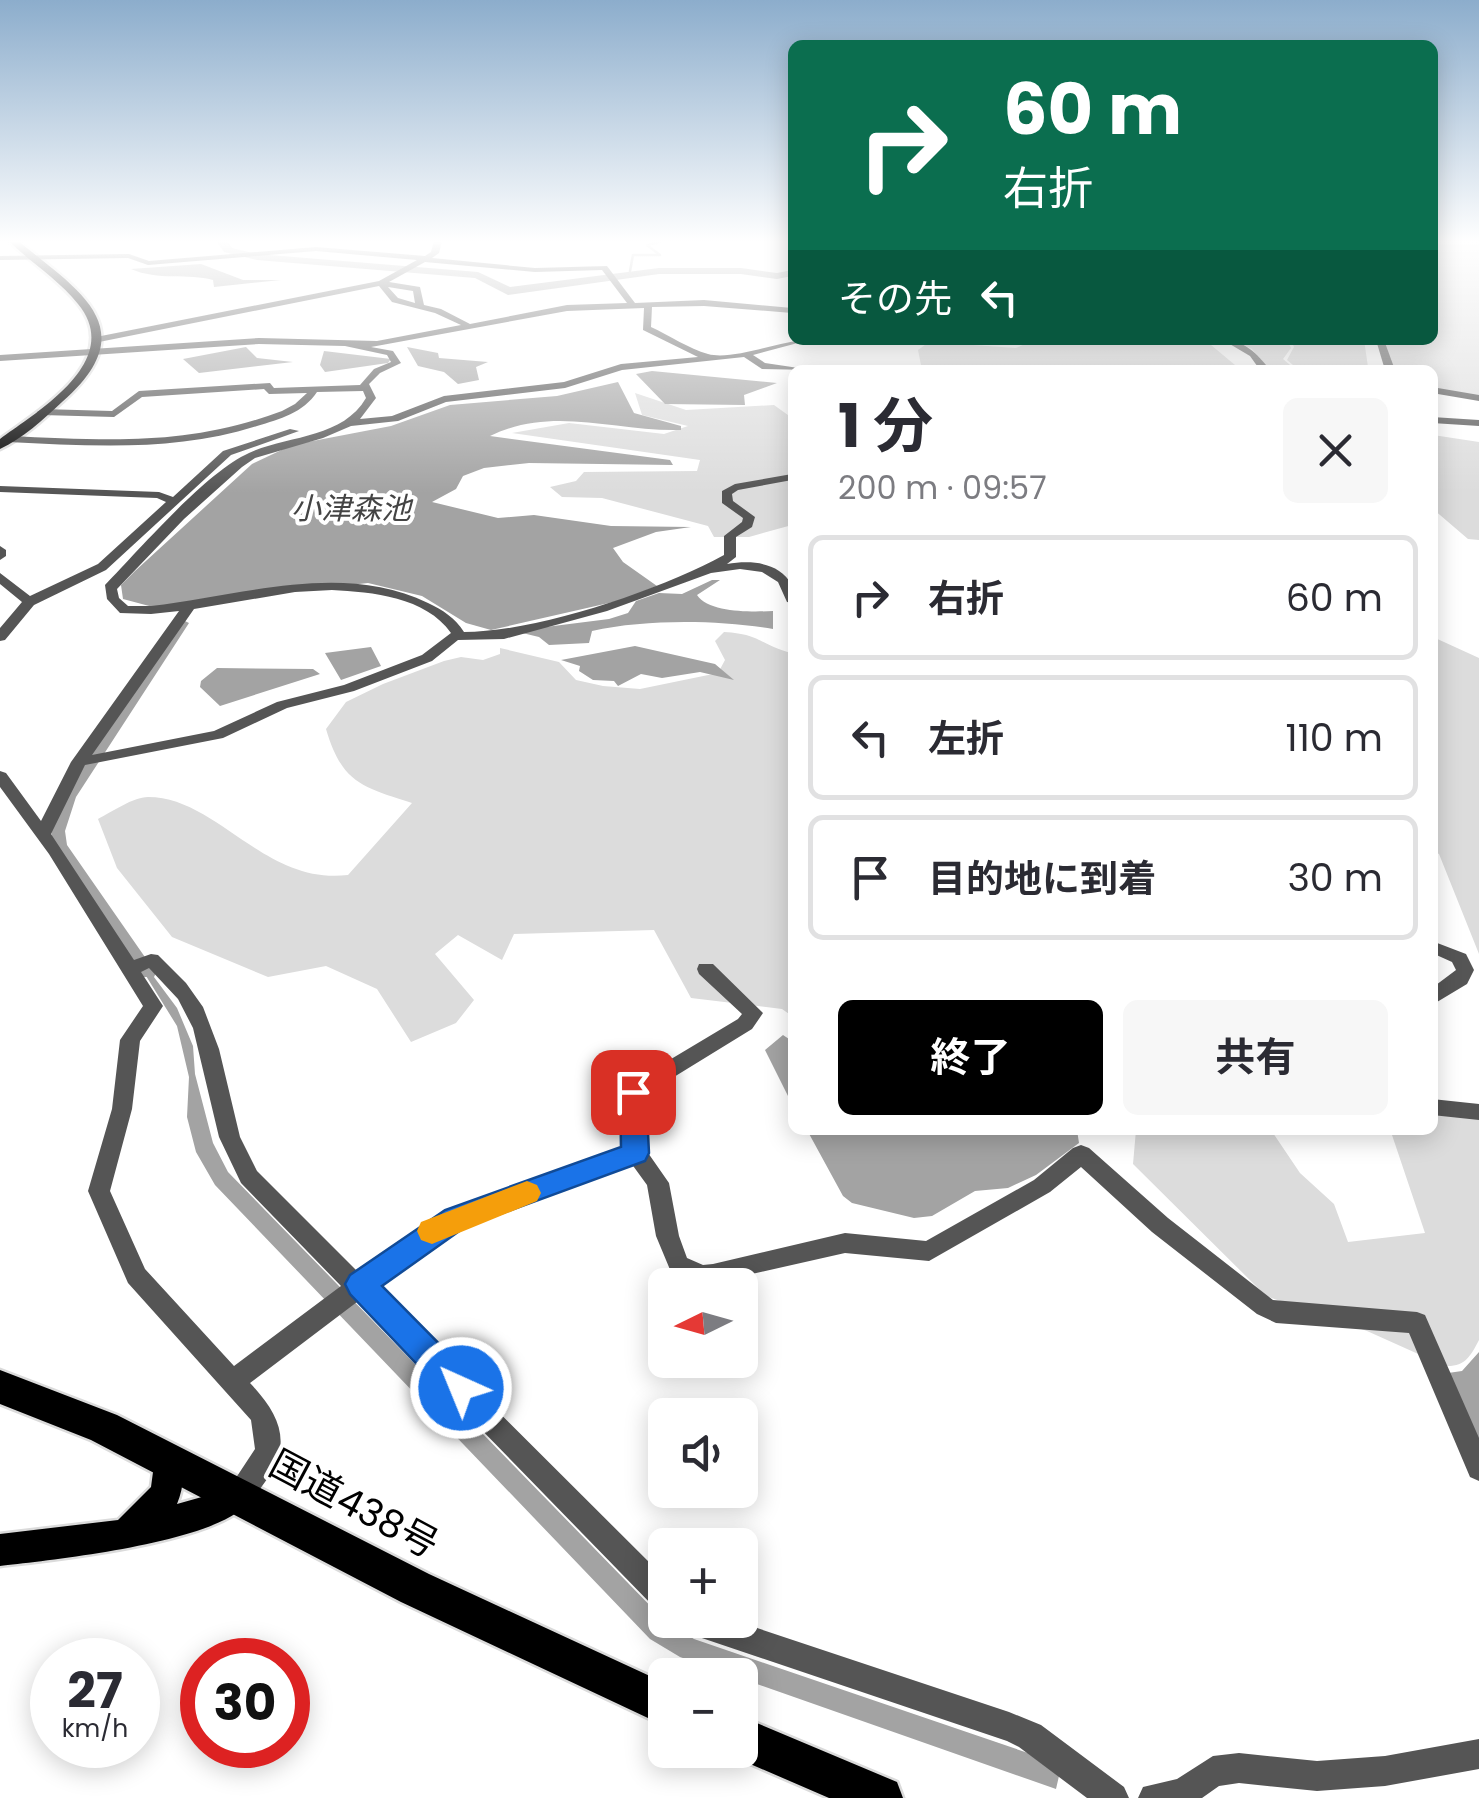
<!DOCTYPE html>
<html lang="ja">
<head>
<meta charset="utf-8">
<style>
	:root { --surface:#fff; --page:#f7f7f7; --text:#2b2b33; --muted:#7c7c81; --line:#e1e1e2; --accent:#000 }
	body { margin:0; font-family:Poppins,"Noto Sans JP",sans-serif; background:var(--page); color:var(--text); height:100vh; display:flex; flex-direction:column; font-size:38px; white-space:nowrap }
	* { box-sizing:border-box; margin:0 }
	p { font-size:32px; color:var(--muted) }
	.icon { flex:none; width:55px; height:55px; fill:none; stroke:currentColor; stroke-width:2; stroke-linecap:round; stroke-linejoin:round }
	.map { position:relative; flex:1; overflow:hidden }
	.drawer { position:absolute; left:788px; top:365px; width:650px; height:770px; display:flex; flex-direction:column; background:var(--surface); border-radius:15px; box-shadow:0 5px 25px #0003 }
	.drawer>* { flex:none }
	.banner { position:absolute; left:788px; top:40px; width:650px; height:305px; border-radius:15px; box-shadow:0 5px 25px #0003; background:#0b6e4f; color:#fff; overflow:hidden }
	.needle { width:65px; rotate:265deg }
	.tools { position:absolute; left:648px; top:1268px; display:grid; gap:20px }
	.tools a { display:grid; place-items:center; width:110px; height:110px; border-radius:15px; background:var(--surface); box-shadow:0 5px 25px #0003; font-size:50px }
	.speed { position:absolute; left:30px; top:1638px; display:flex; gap:20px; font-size:50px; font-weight:700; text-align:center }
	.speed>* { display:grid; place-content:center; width:130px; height:130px; border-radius:50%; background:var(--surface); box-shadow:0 5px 25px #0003; line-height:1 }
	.speed small { font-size:25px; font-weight:400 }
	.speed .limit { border:15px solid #d22; background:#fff; color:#111 }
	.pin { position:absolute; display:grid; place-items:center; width:85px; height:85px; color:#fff; margin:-42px; border-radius:20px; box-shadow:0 5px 15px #0006 }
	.me { position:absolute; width:110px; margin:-55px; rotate:316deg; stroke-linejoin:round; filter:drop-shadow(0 0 8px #0008) }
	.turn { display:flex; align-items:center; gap:35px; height:210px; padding:0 50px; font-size:45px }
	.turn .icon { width:130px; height:130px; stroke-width:2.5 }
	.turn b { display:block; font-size:70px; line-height:85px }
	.then { display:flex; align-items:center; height:95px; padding:0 50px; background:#0003; gap:20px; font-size:38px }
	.round { display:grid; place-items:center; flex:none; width:105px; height:105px; border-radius:15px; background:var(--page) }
	.head { display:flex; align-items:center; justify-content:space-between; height:170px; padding:0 50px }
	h1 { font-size:60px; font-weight:700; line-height:75px }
	.button { display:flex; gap:20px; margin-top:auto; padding:20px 50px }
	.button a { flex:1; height:115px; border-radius:15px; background:var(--accent); color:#fff; font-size:40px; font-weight:700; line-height:115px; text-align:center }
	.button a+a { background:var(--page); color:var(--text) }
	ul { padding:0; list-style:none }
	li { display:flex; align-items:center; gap:30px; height:125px; margin:0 20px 15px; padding:0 30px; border:5px solid var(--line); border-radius:15px }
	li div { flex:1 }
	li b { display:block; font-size:38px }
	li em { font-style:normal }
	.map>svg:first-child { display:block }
</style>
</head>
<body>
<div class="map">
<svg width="1479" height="1798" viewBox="0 0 1479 1798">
	<rect width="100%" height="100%" fill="#fff"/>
	<!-- green -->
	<path fill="#dcdcdc" d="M1433 241H1479V396L1433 388 1432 370H1393L1384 340H1432Z
		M1034 340H1180L1211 345 1241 370H931L921 365 918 350 929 342 1016 348Z
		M1233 340H1287L1291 348 1283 359 1296 370H1270L1252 349Z
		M1291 340H1364L1368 367 1373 370H1299L1287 360 1294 347Z
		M635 393 686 410 774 405 792 418V525L749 537H714L708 526 602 498 562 497 550 487 576 481 584 472 697 471 700 460 512 433 569 423 664 434 688 426 642 415Z
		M1433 435 1479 442V540L1468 539 1433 509Z
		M724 632C762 634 761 646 792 653V1016L782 1009 691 998 654 930 514 934 502 960 458 935 435 954 474 1000 456 1023 411 1042 377 989 326 966 268 977 172 937 117 868 98 819C112 812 133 797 148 797 217 797 264 885 348 875L412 803C362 787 342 783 326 729L346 702 383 684 444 661 461 657 483 660 500 654V648L559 662 576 680 603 686 640 689 718 673 725 660 715 641Z
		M1433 637 1479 658V954L1439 854 1433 851Z
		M1433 1103 1479 1104V1340C1470 1357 1465 1367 1445 1366L1367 1331 1266 1296 1133 1164 1136 1130H1271L1300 1173 1334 1204 1348 1242 1425 1233 1392 1135 1396 1130H1432Z"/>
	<!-- water -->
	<path fill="#a3a3a3" d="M201 264 243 280H281L214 287 213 280C189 273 158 281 131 269Z
		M246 347 257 358 293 362 199 373 183 359Z
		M407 347 438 353 439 358 488 362 476 367 479 380 458 384 444 372 418 366Z
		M324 351 391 359 388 363 325 372 320 365Z
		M652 371 777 383 744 395 745 405 665 404 636 374Z
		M618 382 634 413 681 426V430C616 432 553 405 490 436L670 460 673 465 529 463 484 468 463 476 456 489 432 502 498 518 534 515 611 526 691 527 656 532 613 548 623 562 657 586 622 600 491 630 466 623 422 596 368 583 153 607 123 599 121 585 135 571 252 464 292 445 391 426 450 405 557 396Z
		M712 580H720L697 595C709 613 752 612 773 611V629C718 620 647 619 592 631L589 643 549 645 539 637 514 631 609 619 628 613 636 601 659 593 682 594Z
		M635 646 715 664 734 680 700 672 662 678 641 674 618 686 614 681 593 680 579 671 580 666 561 660Z
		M371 647 381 666 341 680 325 653Z
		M217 668 313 669 320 674 220 706 200 687 201 681Z
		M148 969 177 1008 193 1046 195 1074 213 1143 228 1172 665 1621 694 1639 1028 1753 1059 1776 1056 1789 680 1657 650 1639 215 1185 196 1152 187 1117 189 1077 177 1026 143 971Z
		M783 1035 792 1041V1104L765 1050Z
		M807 1130H1077L1079 1143 1036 1175 1008 1188 975 1191 932 1216 914 1218 852 1203 843 1196Z
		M1479 1352V1449L1448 1373 1462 1371Z"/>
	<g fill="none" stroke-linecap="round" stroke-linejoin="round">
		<!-- stream -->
		<path stroke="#a3a3a3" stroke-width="2.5" d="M630 271 633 255H660L647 245 660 242"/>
		<!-- canal -->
		<path fill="#a3a3a3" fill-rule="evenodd" d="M183 620 189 623 76 797 65 831 67 845 156 973 154 977H142L53 845 51 831 62 797 177 623Z"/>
		<!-- river -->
		<path fill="#a3a3a3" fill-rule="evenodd" d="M216 241H227L232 248 257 254 478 272 510 287 659 268H741L777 273 792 270V276L777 279 741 274H659L508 295 475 278 257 260 224 252Z"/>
		<defs>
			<path id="major" d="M9 241H18C81 292 145 329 62 402 44 419 22 439 0 449V439C40 410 124 360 78 304 58 279 31 263 9 241Z
				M160 1444C186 1454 187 1480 177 1504L216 1493 237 1481 248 1485 252 1496C233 1542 50 1560 0 1566V1534L118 1520 151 1487 153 1472 145 1458 149 1448Z"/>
			<path id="highway" d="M0 1370 117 1415 429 1574 665 1683V1726L401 1602 91 1440 0 1404Z
				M740 1716 897 1782 903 1798H829L725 1753 723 1750H740Z"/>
		</defs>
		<!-- major casing -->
		<use href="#major" stroke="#dbdbdb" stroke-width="5"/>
		<!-- highway casing -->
		<use href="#highway" stroke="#dbdbdb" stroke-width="5"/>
		<!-- minor -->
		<path fill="#555" fill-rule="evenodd" d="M434 241H442L439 253 432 258 535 268 607 266 635 303 704 300 792 308V313L704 306 652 307 651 327C669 335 689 349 708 354 733 361 780 340 809 340L753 355 765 363 812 370 762 369 744 357 622 370 565 388 446 402 398 421 351 426 323 438 255 458 242 467 184 519 117 589 119 598 128 606H151C242 596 341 561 428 603 443 610 455 618 464 632 537 632 660 590 724 555V536L742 522 743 518 722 503V491L735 484 792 474V480L738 490 732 494 733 501 755 517 752 527 736 537V557L727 564C752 560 779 562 792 585V603L787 602 778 582 762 572 740 569 711 573 607 611 504 639 458 640 432 661 354 691 287 708 223 738 85 765 51 834 134 960 151 954 158 955 186 983 203 1007 219 1049 240 1137 257 1171 359 1273 426 1223 624 1148 623 1092 626 1086 738 1019 742 1014 699 974 697 969 699 964H713L763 1013 752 1029 643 1096 646 1150 669 1183 679 1236 687 1258 703 1265 713 1264 845 1233 926 1241 1034 1180 1073 1148 1081 1145 1089 1148 1168 1218 1273 1300 1417 1312 1425 1315 1479 1438V1481L1470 1477 1409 1333 1276 1323 1257 1314 1152 1232 1081 1167 1050 1192 929 1261 845 1253 703 1285 671 1272 656 1236 647 1185 631 1163 442 1237 374 1288 665 1578V1612L655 1608 357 1302 250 1383C279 1414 294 1443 265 1482 257 1493 250 1504 237 1509L228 1505 224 1496 255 1449 251 1420 128 1283 88 1191 112 1109 120 1040 143 1006 49 854 0 787V771L6 773 41 821 71 762 179 611 151 614 120 613 107 599 105 585C140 549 206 472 249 453 288 435 342 439 366 398L363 391 317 392C303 413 280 419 257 426 175 452 93 446 8 442L3 439 8 436C108 440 186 447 282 411L295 404 307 393 269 394 264 389 142 397 114 417 42 415 37 412 42 409 112 411 139 391 270 383 274 388 360 385 374 369 391 362 387 355 345 346 259 344 0 361V355L259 338 377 341 461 325 435 313 392 302 379 286 99 342 96 337 379 281 417 260 316 251 148 265 128 258 0 260V256L129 254 149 261 316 247 425 256 431 252ZM425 262 535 272 602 270 627 303 567 305 470 324 441 309 424 305 420 287 389 282ZM388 287 413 291 415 303 398 298ZM644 308 643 330 698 357 621 364 564 382 444 396 392 416 360 419 376 398 369 384 380 373 401 363 393 351 371 347 567 311ZM332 590C372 592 426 597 451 633L422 655 344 685 277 702 214 731 92 755 194 609 295 592ZM149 968 178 999 193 1028 219 1137 241 1183 341 1286 234 1366 145 1269 110 1191 132 1109 140 1041 163 1006 141 972Z
			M1223 340C1244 340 1257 353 1270 370H1260L1250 356Z
			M1376 340H1384L1395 370H1385Z
			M1432 387 1479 395V401L1432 393Z
			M1432 417 1479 420V426L1432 423Z
			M290 429 299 431 231 455 106 570 34 605 5 640 0 641V628L22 602 0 584V573L30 596 98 564 166 502 157 498 0 492V486L159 492 173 497 223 451Z
			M0 546 6 550V556L0 560Z
			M1432 941 1466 954 1474 970 1467 984 1432 1005V988L1456 970 1452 962 1432 953Z
			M1432 1099 1479 1104V1120L1432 1115Z
			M676 1620H733L1009 1712 1041 1725 1124 1787 1129 1798H1087L1019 1747 1007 1741 690 1634 680 1630Z
			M1479 1739V1769L1385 1786 1317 1791 1239 1783 1219 1786 1202 1798H1138L1143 1787 1177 1779 1213 1756 1239 1753 1317 1761 1385 1756Z"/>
		<!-- major -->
		<use href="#major" fill="#000" fill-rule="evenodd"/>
		<!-- highway -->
		<use href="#highway" fill="#000" fill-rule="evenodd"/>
	</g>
	<!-- sky -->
	<linearGradient id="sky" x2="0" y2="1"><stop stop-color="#8cadcc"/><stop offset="0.49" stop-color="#fff"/><stop offset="1" stop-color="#fff" stop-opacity="0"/></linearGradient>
	<rect width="1479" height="493" fill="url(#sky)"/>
	<!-- route -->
	<path fill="#1a73e8" stroke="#114b97" stroke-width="2.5" d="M633 1082 646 1092 649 1153 645 1161 465 1227 382 1286 472 1377 477 1388 472 1399 461 1403 450 1399 350 1294 345 1284 350 1275 445 1210 621 1147 620 1092Z"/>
	<!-- slow -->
	<path fill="#f59e0b" d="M527 1181 537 1185 541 1193 537 1201 432 1244 421 1240 417 1231 421 1222Z"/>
	<g text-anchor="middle" stroke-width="8" stroke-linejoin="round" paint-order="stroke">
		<!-- far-water labels -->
		<g font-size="30" font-style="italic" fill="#444" stroke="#fff">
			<text x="351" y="519">小津森池</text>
		</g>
		<!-- near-street labels -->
		<g font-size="38" fill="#000" stroke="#fff">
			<text transform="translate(354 1504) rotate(28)" y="13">国道438号</text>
		</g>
	</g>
</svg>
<div class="tools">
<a><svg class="needle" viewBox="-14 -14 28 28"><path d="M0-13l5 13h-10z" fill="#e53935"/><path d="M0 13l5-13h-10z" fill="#7c7c81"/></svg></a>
<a><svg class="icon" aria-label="sound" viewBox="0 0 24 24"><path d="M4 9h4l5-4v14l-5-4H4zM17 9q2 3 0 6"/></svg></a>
<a>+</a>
<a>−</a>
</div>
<div class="speed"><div>27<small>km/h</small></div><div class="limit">30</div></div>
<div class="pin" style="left:633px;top:1092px;background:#d93025"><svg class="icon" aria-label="arrive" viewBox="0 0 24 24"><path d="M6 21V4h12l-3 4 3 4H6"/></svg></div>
<svg class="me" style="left:461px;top:1388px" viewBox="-20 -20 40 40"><circle r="17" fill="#1a73e8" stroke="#fff" stroke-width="3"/><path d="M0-11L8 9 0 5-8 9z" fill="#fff"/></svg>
<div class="banner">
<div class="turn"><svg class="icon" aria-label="right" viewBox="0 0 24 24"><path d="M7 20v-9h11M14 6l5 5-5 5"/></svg><div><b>60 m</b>右折</div></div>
<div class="then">その先<svg class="icon" aria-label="left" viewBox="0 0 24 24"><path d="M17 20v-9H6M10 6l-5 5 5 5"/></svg></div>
</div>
<section class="drawer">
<div class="head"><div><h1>1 分</h1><p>200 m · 09:57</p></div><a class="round"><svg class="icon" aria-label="close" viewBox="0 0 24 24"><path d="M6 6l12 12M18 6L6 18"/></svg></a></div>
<ul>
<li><svg class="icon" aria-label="right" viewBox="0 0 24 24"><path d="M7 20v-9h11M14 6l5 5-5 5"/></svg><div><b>右折</b></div><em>60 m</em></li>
<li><svg class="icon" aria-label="left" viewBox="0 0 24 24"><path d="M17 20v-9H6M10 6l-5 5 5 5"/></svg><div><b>左折</b></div><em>110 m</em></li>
<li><svg class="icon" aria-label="arrive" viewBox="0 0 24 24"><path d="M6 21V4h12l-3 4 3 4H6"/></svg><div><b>目的地に到着</b></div><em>30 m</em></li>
</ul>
<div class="button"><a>終了</a><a>共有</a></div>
</section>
</div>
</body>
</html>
